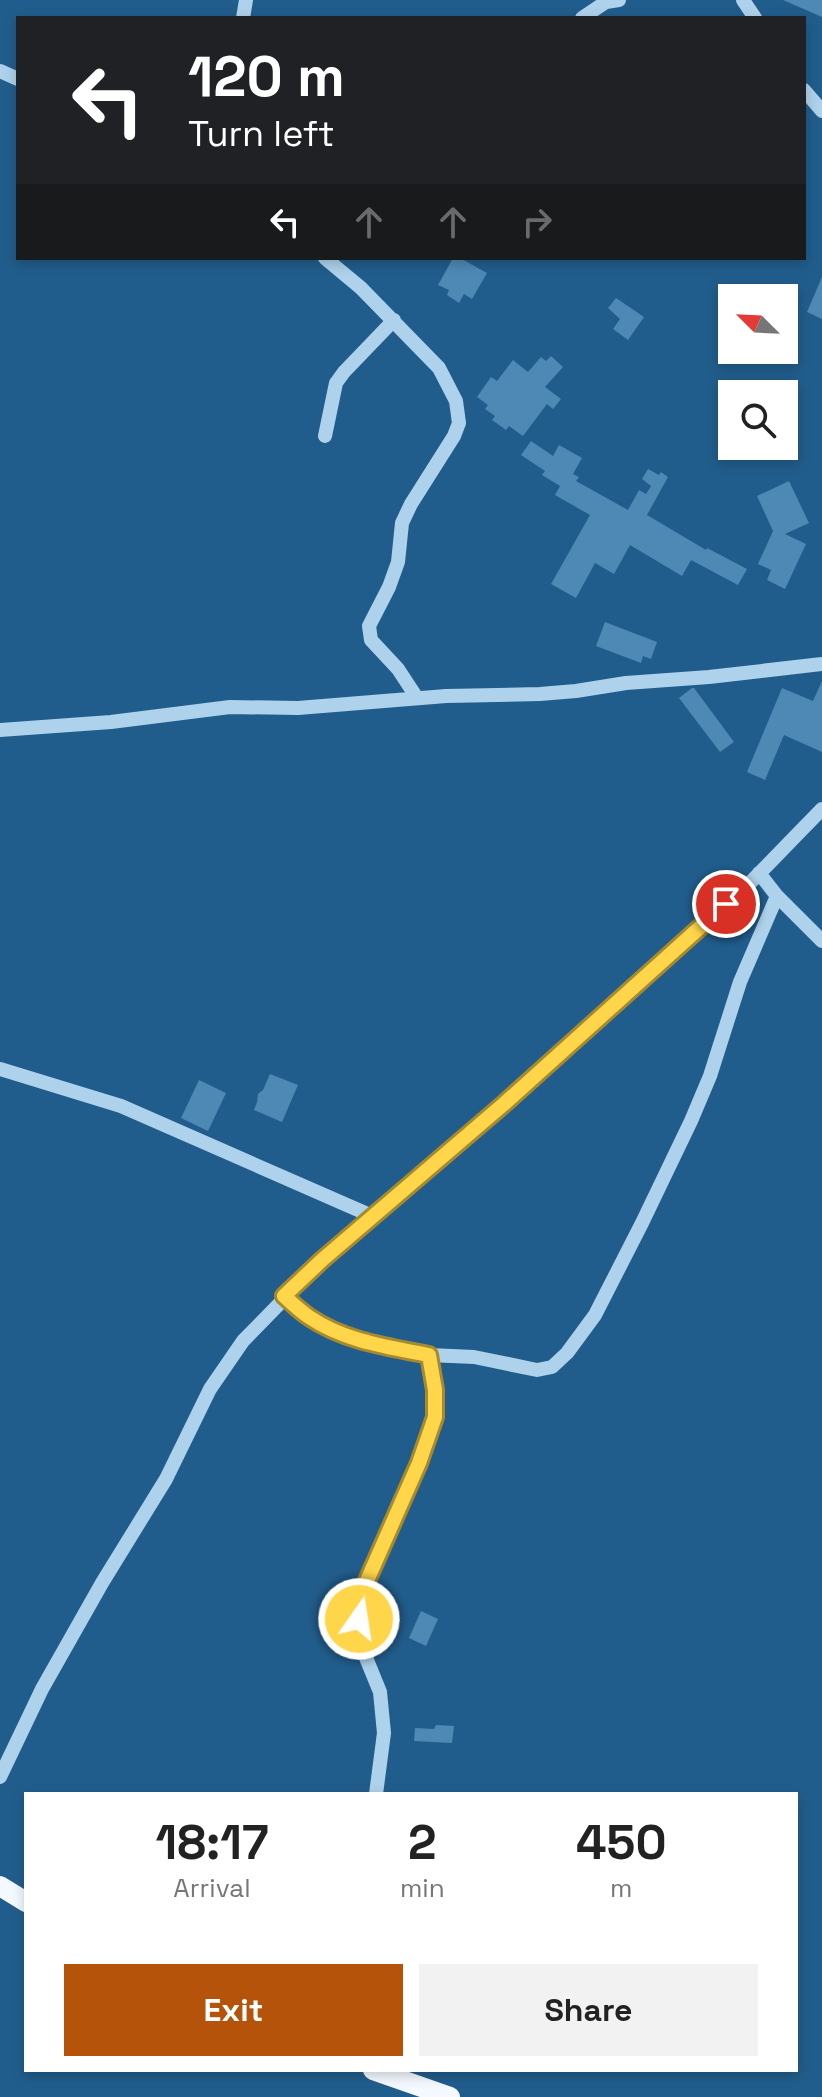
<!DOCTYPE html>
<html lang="en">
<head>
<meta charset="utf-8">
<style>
	:root { --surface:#fff; --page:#f2f2f2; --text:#222; --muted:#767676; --accent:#b45309 }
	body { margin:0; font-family:"Space Grotesk",sans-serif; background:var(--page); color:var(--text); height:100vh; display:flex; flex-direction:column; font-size:30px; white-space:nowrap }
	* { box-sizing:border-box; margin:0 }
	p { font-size:26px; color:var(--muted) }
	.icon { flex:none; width:44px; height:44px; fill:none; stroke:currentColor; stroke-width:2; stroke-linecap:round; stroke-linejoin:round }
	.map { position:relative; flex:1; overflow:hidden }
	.sheet { position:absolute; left:24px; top:1792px; width:774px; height:280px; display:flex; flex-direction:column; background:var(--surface); border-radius:0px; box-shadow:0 4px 12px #0003 }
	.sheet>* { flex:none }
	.hud { position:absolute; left:16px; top:16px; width:790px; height:244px; border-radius:0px; box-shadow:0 4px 12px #0003; background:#202124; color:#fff; overflow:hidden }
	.needle { width:52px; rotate:294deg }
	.controls { position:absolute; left:718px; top:284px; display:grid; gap:16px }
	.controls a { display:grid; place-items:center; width:80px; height:80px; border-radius:0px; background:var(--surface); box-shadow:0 4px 12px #0003; font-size:40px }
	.pin { position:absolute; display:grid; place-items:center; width:68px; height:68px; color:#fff; margin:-34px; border:4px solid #fff; border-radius:50%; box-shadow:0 2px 8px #0007 }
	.me { position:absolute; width:88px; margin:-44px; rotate:13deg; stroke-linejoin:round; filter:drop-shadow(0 0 6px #0008) }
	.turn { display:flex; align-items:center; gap:28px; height:168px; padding:0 40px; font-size:36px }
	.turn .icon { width:104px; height:104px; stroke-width:2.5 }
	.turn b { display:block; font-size:56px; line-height:68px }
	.lanes { display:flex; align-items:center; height:76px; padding:0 40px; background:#0003; justify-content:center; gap:40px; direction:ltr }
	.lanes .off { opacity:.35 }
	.eta { display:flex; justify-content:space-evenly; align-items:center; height:136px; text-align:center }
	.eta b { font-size:48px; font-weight:700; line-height:56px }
	.cta { display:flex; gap:16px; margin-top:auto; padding:16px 40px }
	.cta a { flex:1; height:92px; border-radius:0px; background:var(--accent); color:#fff; font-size:32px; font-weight:700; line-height:92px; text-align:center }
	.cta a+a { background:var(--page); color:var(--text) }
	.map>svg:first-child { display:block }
</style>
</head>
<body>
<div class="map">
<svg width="822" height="2097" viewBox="0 0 822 2097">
	<rect width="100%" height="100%" fill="#215d8c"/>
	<!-- building -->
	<path fill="#4e89b5" d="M783 0H822V17Z
		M453 258H460L487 273 472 299 464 294 459 303 447 295 449 290 438 285Z
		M822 277V319L807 312Z
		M616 298 644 317 628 340 613 329 620 319 608 308Z
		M551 356 563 367 545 387 561 399 553 409 547 404 523 436 509 426 506 430 492 420 495 416 485 409 488 405 477 397 491 377 497 381 513 360 528 372 541 357 546 361Z
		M531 441 553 456 559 445 582 458 573 474 579 477 576 481 628 510 639 490 646 494 651 486 642 479 648 469 659 475 661 472 668 477 647 515 706 550 707 548 747 569 738 585 691 560 682 576 630 545 614 574 595 563 576 598 551 584 590 515 555 495 560 486 542 475 545 471 521 455Z
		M789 481 809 523 785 534 806 544 785 589 767 580 771 570 758 564 773 531 757 496Z
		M605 622 657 642 651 659 643 656 641 663 596 646Z
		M822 681V752L784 735 765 780 747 772 782 688 813 701Z
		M692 688H694L734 742 720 752 679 698Z
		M270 1074 298 1085 282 1122 254 1110 257 1102 258 1094 263 1090Z
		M199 1080 226 1093 208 1131 181 1118Z
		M421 1611 438 1619 426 1646 409 1638Z
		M436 1725 454 1726 452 1743 414 1741 415 1728 434 1729Z"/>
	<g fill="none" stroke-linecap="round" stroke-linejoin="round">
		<!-- minor -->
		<path stroke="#aed2eb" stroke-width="14" d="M743 0 755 18
			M243 18 246 0
			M582 18 606 2 619 0
			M0 71 18 79
			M804 90 822 111
			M325 258 361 288 439 368 456 401 459 423 454 436 411 504 402 523 398 562 389 587 369 626 371 640 398 669 417 698
			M325 436 336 383 344 372 394 320
			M0 730 111 722 230 707 298 708 446 696 540 694 576 691 626 683 709 677 822 664
			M759 873 777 896 822 941
			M0 1069 121 1106 372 1216
			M284 1296 309 1317 334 1331 361 1341 429 1355 474 1357 537 1370 552 1367 567 1353 595 1315 642 1223 691 1121 710 1076 740 982 777 896
			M0 1777 42 1689 102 1583 166 1479 210 1389 243 1341 322 1260 505 1103 748 885 822 809
			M376 1794 384 1733 380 1692 362 1648 359 1619 366 1583 419 1463 435 1417V1390L429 1355"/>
		<!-- major -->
		<path stroke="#f3f9fe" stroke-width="20" d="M0 1886 26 1902
			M373 2070 450 2097"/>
	</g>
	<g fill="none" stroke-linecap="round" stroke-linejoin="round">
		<defs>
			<path id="route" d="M359 1619 366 1583 419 1463 435 1417V1390L429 1355C388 1347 344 1341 309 1317 300 1311 292 1303 284 1296L322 1260 505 1103 726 904"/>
		</defs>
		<!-- route casing -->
		<use href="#route" stroke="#a68a30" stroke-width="20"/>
		<!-- route -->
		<use href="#route" stroke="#ffd54a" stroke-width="14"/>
	</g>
</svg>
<div class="controls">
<a><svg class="needle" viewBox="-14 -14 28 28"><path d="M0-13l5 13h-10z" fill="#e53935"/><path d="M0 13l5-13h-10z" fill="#767676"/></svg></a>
<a><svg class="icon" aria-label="search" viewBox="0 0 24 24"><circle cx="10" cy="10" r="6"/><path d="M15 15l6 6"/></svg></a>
</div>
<div class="pin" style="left:726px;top:904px;background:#d93025"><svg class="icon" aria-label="arrive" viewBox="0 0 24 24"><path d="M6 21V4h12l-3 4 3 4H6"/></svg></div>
<svg class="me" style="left:359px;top:1619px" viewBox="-20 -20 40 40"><circle r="17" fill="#ffd54a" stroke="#fff" stroke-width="3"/><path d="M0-11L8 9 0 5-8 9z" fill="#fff"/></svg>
<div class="hud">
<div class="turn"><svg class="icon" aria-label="left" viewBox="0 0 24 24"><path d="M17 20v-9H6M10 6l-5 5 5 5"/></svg><div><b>120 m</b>Turn left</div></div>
<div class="lanes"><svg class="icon" aria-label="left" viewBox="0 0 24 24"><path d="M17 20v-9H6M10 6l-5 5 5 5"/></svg><svg class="icon off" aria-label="ahead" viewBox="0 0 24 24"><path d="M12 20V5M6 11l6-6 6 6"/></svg><svg class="icon off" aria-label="ahead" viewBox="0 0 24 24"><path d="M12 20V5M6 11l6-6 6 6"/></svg><svg class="icon off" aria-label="right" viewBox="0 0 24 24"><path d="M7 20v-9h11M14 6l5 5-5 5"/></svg></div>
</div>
<section class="sheet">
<div class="eta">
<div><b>18:17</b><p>Arrival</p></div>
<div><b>2</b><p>min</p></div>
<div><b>450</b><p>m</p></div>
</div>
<div class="cta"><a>Exit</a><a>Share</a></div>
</section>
</div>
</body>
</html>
